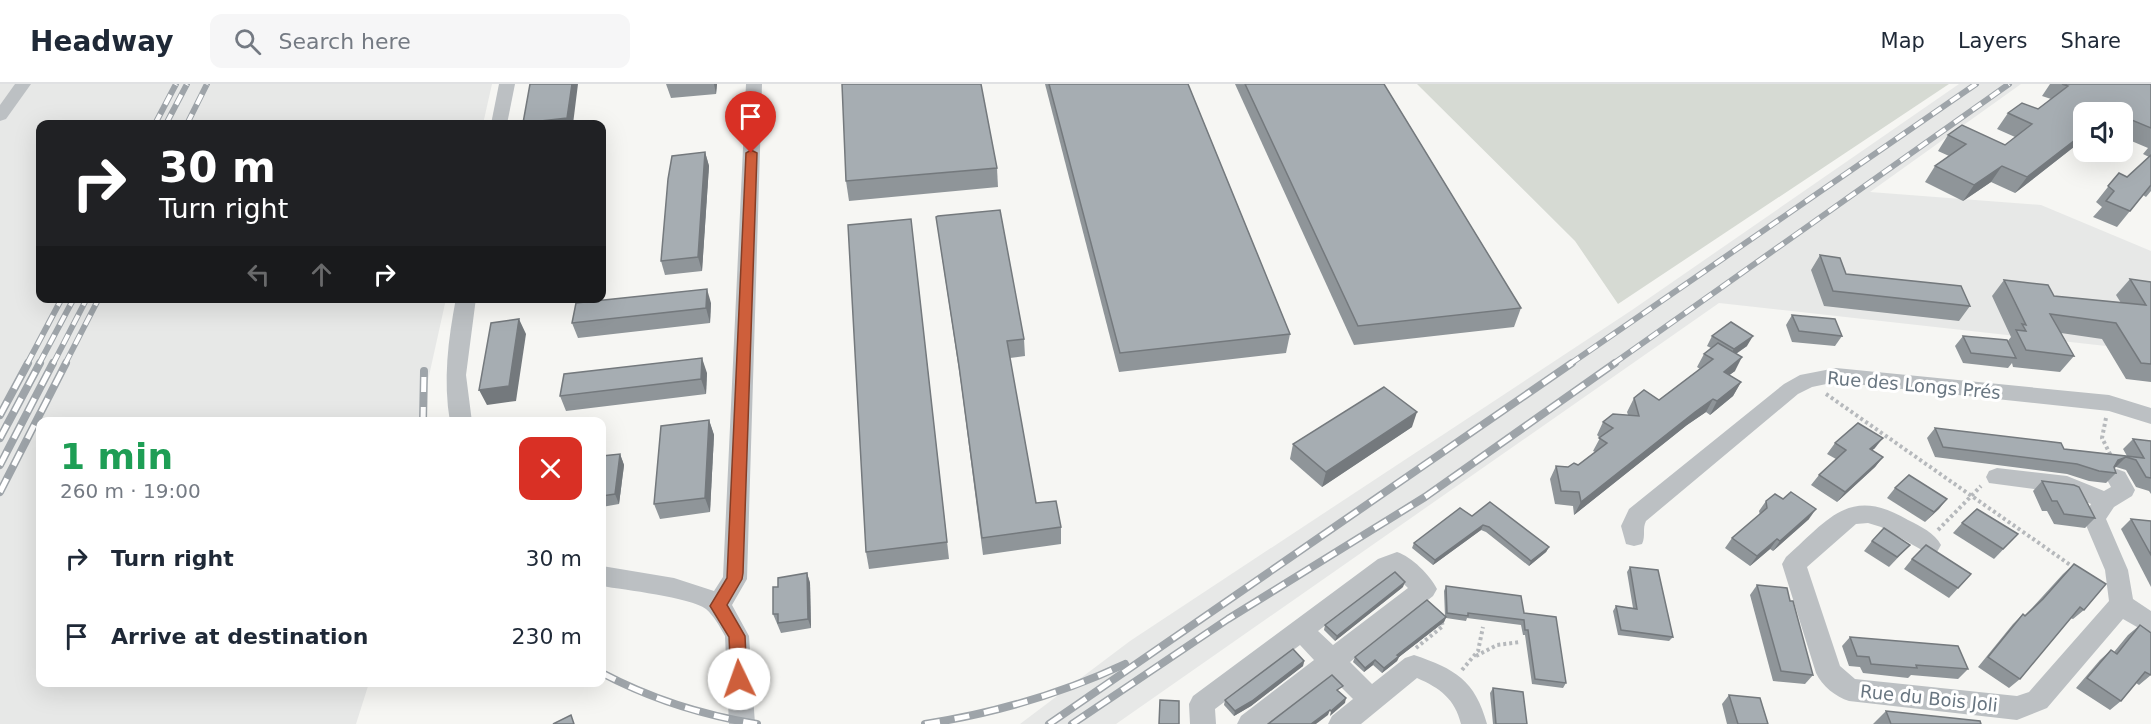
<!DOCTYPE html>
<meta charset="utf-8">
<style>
:root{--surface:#fff;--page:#f6f6f7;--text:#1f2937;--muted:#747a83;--line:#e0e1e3}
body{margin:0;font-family:"DejaVu Sans",sans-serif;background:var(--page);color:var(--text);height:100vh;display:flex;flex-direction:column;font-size:22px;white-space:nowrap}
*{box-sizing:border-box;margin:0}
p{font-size:20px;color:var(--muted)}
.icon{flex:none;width:33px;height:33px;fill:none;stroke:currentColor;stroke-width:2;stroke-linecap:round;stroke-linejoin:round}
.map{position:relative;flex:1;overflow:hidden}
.drawer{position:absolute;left:36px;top:333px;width:570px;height:270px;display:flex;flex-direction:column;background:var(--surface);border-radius:12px;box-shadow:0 6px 24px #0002}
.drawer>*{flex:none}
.top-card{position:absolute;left:36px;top:36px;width:570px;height:183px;border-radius:12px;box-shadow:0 6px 24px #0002;background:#202124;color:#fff;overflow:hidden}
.tools{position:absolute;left:2073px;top:18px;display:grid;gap:12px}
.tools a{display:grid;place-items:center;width:60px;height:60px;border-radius:12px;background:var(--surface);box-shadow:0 6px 24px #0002;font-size:30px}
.pin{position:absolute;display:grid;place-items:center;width:51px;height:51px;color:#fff;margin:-62px -26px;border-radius:50% 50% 50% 0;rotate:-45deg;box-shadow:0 0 6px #0007}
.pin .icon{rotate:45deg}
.me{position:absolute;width:66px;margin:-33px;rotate:357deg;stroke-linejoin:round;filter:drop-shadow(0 0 4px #0008)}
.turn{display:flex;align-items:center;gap:21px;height:126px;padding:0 24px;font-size:27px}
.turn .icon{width:78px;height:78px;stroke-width:2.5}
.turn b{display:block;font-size:42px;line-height:51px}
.lanes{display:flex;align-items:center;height:57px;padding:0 24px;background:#0003;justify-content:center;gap:30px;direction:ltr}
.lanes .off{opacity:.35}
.round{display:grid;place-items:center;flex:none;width:63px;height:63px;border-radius:12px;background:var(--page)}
.head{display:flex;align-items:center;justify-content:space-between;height:102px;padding:0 24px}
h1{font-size:36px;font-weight:600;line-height:45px;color:#1e9e55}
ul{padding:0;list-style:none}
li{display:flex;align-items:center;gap:18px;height:78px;padding:0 24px}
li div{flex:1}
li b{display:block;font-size:22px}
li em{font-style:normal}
header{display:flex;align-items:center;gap:36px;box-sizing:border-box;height:84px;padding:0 30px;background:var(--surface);border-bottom:2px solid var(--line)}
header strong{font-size:28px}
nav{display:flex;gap:33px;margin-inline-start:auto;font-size:21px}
.search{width:420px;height:54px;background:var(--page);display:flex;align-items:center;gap:15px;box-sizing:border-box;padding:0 21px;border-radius:12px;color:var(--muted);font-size:22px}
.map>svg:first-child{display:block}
.built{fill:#e7e8e7}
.green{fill:#d6dad3}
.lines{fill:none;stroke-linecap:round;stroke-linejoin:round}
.path{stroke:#b6b9bc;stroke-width:4;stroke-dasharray:3 3;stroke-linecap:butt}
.minor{fill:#bcc0c3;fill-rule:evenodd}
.rail-far1-casing{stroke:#9ea4a9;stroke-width:6}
.rail-casing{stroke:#9ea4a9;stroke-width:8}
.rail-far1{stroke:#fff;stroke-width:4;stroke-dasharray:11;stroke-linecap:butt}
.rail{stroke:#fff;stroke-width:5;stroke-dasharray:15;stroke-linecap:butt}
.wall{fill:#8f9599}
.shaded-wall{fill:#74797d}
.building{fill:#a6adb2;stroke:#74797d;stroke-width:1.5}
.route{fill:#ce5f3b;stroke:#863e26;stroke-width:1.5}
.labels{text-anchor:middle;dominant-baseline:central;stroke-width:6;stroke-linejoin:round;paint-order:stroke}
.street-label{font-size:18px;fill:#697681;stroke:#fff}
</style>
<header>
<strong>Headway</strong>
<div class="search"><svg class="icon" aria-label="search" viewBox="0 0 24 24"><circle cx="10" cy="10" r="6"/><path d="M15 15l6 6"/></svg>Search here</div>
<nav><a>Map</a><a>Layers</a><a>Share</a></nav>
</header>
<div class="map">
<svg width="2151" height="640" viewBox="0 0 2151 640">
<rect width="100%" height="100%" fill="#f6f6f3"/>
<g class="built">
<polygon points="0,0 492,0 483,40 40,40 40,214 446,215 419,337 40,338 40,598 369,599 356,640 0,640"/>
<polygon points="1959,0 2021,0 1870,108 2041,121 2151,167 2151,267 1719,219 1116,640 1020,640 1130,557 1632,226"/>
</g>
<polygon class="green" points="1417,0 1949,0 1618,220 1575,157"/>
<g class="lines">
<g class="path">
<polyline points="1826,310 2076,485"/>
<polyline points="2106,334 2102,354 2112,374"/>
<polyline points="1938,446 1981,402"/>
<polyline points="1416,564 1443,542 1441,536"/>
<polyline points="1476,572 1497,561 1520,558"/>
<polyline points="1462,586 1478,567 1483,543"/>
</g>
<g class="minor">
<polygon points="15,0 31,0 6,35 0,37 0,21"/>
<polygon points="499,0 515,0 507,40 491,40"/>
<path d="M746,0H762L747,495L732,521L749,552L755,640H729L725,552C720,543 714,532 706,525C690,513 624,506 602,502V482L674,494L714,507L723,493Z"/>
<path d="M456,214H476L466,291L472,338H450C443,296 448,256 456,214Z"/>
<path d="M1836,284L2109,311L2151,324V340L2109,327L1836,298L1812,303L1798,310L1646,437C1642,445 1646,451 1642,460L1634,462L1626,460L1621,442L1629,425L1784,300L1800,291Z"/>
<path d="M1997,384L2067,392L2104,407L2111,403L2106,394L2109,388L2117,385L2125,388L2135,406L2132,412L2114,423L2106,435L2128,486L2133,515L2151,527V551L2123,535L2047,624L2017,636L1849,617C1836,613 1822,602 1816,589L1782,480L1786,473C1828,436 1849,401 1908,436C1920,442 1935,449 1941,461L1937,468L1929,470L1881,443L1868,439L1856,440L1807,483L1840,582L1855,595L2017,612L2029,608L2109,517L2105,486L2083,434L2091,420L2065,409L1989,399L1986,393L1989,387Z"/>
<path d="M1397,468C1412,473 1430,491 1437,505L1433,512L1350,578L1372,600L1405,574L1414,571C1455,585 1475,596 1487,640H1461C1455,615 1440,604 1417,594L1361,640H1328L1332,632L1353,615L1331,593L1270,640H1237L1241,632L1314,576L1300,561L1215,625L1216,640H1190L1189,620L1193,612L1378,475ZM1393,490L1408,504L1333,561L1318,547Z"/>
</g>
<g class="rail-far1-casing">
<g id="rail-far1">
<polyline points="155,40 176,0"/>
<polyline points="166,40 187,0"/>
<polyline points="187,40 207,0"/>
<polyline points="27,280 62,214"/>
<polyline points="39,280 74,214"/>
<polyline points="53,280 87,214"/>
<polyline points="65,280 99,214"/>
<polyline points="1570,280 1976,0"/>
<polyline points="1613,280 2009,0"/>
</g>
</g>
<g class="rail-casing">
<g id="rail">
<polyline points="0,331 28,279"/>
<polyline points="423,338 424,287"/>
<polyline points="0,354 40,279"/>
<polyline points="0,381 53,279"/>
<polyline points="0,408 66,279"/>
<path d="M602,589C651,615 702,631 757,640"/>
<path d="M925,640C995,629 1061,610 1125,580"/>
<polyline points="1049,640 1572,279"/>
<polyline points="1072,640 1228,535 1425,413 1615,279"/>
</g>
</g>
<use href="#rail-far1" class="rail-far1"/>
<use href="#rail" class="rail"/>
</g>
<g class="wall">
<polygon points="666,0 717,0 716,10 671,14"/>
<polygon points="1045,0 1188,0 1290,250 1286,269 1119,288"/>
<polygon points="1235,0 1384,0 1521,224 1514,243 1354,261"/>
<polygon points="2050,0 2151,0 2151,107 2146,113 2143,111 2117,143 2093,133 2102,123 2096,118 2119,89 2127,93 2149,73 2143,70 2148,64 2122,53 2122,28 2084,28 2084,55 2015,109 1991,98 1963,117 1925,98 1935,82 1949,72 1938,67 1948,51 2005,61 2015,53 1997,45 2008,29 2038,25 2051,15 2042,12"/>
<polygon points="705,68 709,82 702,187 665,191 661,177"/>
<polygon points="997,84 998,103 849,117 846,97"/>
<polygon points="936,133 1024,255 1025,272 1010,274 1036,419 1061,443 1061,460 983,471 961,300"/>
<polygon points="911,135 949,475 869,485 866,468"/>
<polygon points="1820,171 1846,190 1970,222 1959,237 1824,222 1811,186"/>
<polygon points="2130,195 2151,198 2151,298 2126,295 2102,255 2061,249 2074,272 2060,288 2013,283 2012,279 2008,284 1963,279 1955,262 1963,252 2007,258 2011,253 1992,212 2004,196 2054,212 2121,219 2116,211"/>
<polygon points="711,219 710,239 578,254 572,239"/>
<polygon points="1792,231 1842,252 1835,262 1792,258 1786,241"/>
<polygon points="1712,252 1747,262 1736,270 1735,287 1729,291 1741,298 1733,312 1710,331 1706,328 1687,341 1574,431 1573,422 1555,420 1550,395 1556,382 1568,383 1578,381 1595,368 1593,367 1600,354 1597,351 1603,338 1628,331 1627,328 1634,314 1659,316 1700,285 1697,283 1704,270 1711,264 1707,262"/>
<polygon points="707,289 706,310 566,327 560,312"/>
<polygon points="709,336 714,351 710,428 660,435 654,420"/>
<polygon points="1412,343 1322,403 1290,375 1293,360"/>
<polygon points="1935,344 2064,365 2127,372 2123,365 2133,355 2151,357 2151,410 2149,407 2136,403 2126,386 2116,383 2114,384 2116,389 2106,399 2089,397 2067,390 1935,373 1927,354"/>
<polygon points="1835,359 1875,364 1872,366 1883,373 1875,383 1837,418 1811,401 1819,391 1836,375 1827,370"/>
<polygon points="620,370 624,381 619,420 602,423 602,372"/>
<polygon points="2042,397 2095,434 2085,444 2054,440 2047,427 2042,427 2033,407"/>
<polygon points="1895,404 1947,415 1925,438 1887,414"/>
<polygon points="1766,417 1809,435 1773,467 1770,465 1750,482 1725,464 1732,454 1760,431 1759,427"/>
<polygon points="1472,432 1549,463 1546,468 1529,482 1486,448 1481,446 1433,481 1412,464 1414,459"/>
<polygon points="2131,435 2151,437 2151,503 2121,445"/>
<polygon points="1962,439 2018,450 1994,475 1953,449"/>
<polygon points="1872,457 1910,461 1889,483 1864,467"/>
<polygon points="1912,475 1971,490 1949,514 1904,485"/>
<polygon points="2074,480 2084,526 2073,535 2070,534 2020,595 2009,604 1978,583 2013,540 2023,530 2025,531 2032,524 2063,490"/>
<polygon points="1630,483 1673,553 1669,557 1618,551 1613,527 1616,522 1633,524 1627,488"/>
<polygon points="807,489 810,499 811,544 781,549 773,530 778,503"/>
<polygon points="1757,501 1813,591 1805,600 1773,597 1750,511"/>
<polygon points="1446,502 1524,529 1566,599 1563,604 1532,600 1525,551 1523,551 1521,541 1467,534 1466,537 1446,534 1444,538 1399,573 1397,577 1382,589 1373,581 1364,588 1353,578 1355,573 1445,532 1444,507"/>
<polygon points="1403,503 1335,557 1324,546 1325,541"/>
<polygon points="2140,541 2151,591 2139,601 2136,599 2121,617 2110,626 2076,604 2100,576 2111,566 2114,568 2128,551"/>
<polygon points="1850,553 1968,585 1958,595 1911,591 1908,594 1863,589 1860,583 1849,582 1842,562"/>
<polygon points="1304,577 1303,582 1251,622 1234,632 1224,621 1225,616"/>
<polygon points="1493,604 1527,640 1493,640 1490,609"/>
<polygon points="1729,611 1768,640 1727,640 1722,620"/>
<polygon points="1886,627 1981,640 1873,640"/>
</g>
<g class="shaded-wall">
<polygon points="572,0 578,0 573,40 524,40 523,39"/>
<polygon points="714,0 717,0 716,10"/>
<polygon points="2084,49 2084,55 2015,109 2027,93"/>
<polygon points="705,68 709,82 702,187 698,173"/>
<polygon points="2002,82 1991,98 1963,117 1974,101"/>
<polygon points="707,205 711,219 710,239 706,224"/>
<polygon points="519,235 526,250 516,317 487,321 479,306"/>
<polygon points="1753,252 1747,262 1728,275 1734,265"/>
<polygon points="1742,273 1735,287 1716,301 1724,288"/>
<polygon points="702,274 707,289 706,310 701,295"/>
<polygon points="1741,298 1733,312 1710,331 1717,317"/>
<polygon points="1713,315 1706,328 1687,341 1574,431 1581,418 1695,328"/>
<polygon points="1417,328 1412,343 1322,403 1326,388"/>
<polygon points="709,336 714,351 710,428 705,414"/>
<polygon points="1883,354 1875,364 1862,375 1870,365"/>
<polygon points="620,370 624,381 619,420 615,410"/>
<polygon points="1883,373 1875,383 1837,418 1845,408"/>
<polygon points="2126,373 2116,383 2108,386 2118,376"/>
<polygon points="1947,415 1939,425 1925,438 1934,428"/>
<polygon points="1816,425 1809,435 1773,467 1780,457"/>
<polygon points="1483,441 1481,446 1433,481 1435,476"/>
<polygon points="1777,455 1770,465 1750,482 1757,472"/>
<polygon points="1549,463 1546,468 1529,482 1531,477"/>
<polygon points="807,489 810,499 811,544 808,535"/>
<polygon points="1405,498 1403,503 1335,557 1337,552"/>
<polygon points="1446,533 1444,538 1399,573 1397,577 1382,589 1384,584 1397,571"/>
<polygon points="1375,576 1373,581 1364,588 1365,584"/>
<polygon points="1304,577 1303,582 1251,622 1234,632 1235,627"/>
<polygon points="1346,614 1345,619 1330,632 1331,627"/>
<polygon points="1330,626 1328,631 1316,640 1311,640"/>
</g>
<g class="building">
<polygon points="530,0 572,0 567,34 523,39"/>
<polygon points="842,0 981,0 997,84 846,97"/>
<polygon points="1049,0 1188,0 1290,250 1120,269"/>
<polygon points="1245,0 1384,0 1521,224 1358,242"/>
<polygon points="2062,0 2151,0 2151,44 2122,32 2122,28 2113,28 2111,27 2109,28 2084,28 2084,49 2027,93 2002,82 1974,101 1935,82 1966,60 1948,51 1962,41 2005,61 2032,40 2008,29 2022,19 2038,25 2068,2"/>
<polygon points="705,68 698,173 661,177 668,95 672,72"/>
<polygon points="2151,71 2151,101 2130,127 2106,117 2114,107 2108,102 2119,89 2127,93"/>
<polygon points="1000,126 1024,255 1007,257 1036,419 1056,417 1061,443 982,454 959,282 936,133 938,132"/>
<polygon points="911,135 947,458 866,468 848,141"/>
<polygon points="1820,171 1840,174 1846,190 1961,202 1970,222 1833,207"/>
<polygon points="2130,195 2151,198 2151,280 2141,279 2116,239 2050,230 2074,272 2026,266 2016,246 2026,247 2022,240 2026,241 2004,196 2048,201 2054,212 2146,221"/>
<polygon points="707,205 706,224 572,239 576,219"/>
<polygon points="1792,231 1835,235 1842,252 1799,247"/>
<polygon points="519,235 509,302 479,306 491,239"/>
<polygon points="1731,238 1753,252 1734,265 1712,252"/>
<polygon points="1963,252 2007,256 2016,274 1971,269"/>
<polygon points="1718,259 1742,273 1724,288 1741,298 1717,317 1713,315 1695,328 1581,418 1579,408 1561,407 1556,382 1568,383 1574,379 1578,381 1607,359 1599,354 1613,344 1603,338 1613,330 1639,332 1634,314 1644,306 1659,316 1713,275 1704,270"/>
<polygon points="702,274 701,295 560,312 564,290"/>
<polygon points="1384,303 1417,328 1326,388 1293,360"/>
<polygon points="709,336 705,414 654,420 661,342"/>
<polygon points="1858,339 1883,354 1870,365 1883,373 1845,408 1819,391 1846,366 1835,359"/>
<polygon points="1935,344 2061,359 2064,365 2144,374 2133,355 2151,357 2151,394 2146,393 2136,376 2126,373 2118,376 2114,383 2116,389 2099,387 2077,380 1943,363"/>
<polygon points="620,370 615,410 602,412 602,372"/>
<polygon points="1909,391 1947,415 1934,428 1895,404"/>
<polygon points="2042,397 2074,401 2079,403 2095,434 2064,430 2057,417 2052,417"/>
<polygon points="1791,408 1816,425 1780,457 1777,455 1757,472 1732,454 1767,424 1766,417 1775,410 1783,415"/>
<polygon points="1490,418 1549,463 1531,477 1489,443 1483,441 1435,476 1414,459 1460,424 1472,432"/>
<polygon points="1977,425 2018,450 2003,465 1962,439"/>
<polygon points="2131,435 2151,437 2151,471"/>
<polygon points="1884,444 1910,461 1897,473 1872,457"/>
<polygon points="1926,461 1971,490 1958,504 1912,475"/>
<polygon points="2074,480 2106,500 2084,526 2080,523 2020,595 1988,573 2023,530 2025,532 2043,515"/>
<polygon points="1630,483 1658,486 1673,553 1621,546 1616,522 1637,525"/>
<polygon points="1395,488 1405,498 1337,552 1325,541"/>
<polygon points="807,489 808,535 778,539 778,530 773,530 773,503 778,503 778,494"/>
<polygon points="1757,501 1787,504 1790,517 1793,517 1813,591 1781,587"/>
<polygon points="1446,502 1521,512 1524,529 1556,533 1566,599 1535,595 1528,546 1525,546 1524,536 1468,529 1468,532 1447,529"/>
<polygon points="1427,516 1446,533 1397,571 1399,572 1384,584 1375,576 1365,584 1355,573"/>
<polygon points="2140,541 2151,549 2151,591 2145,588 2121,617 2087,594 2111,566 2117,570"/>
<polygon points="1850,553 1958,562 1968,585 1916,581 1917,584 1871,580 1869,573 1857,572"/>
<polygon points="1293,565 1304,577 1252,617 1235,627 1225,616"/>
<polygon points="1332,591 1343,602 1337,606 1346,614 1331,627 1330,626 1311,640 1268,640"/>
<polygon points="1493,604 1523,608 1527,640 1496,640"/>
<polygon points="1729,611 1760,614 1768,640 1738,640"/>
<polygon points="1160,616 1179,617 1179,640 1159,640"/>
<polygon points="1886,627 1980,637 1981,640 1891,640"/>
<polygon points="571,631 574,640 553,640"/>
</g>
<polygon class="route" points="751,66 757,69 743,489 742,495 727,521 745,552 747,595 745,600 739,602 733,600 731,595 729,553 710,522 727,494 746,69"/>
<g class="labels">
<g class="street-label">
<text transform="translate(1914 301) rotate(5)">Rue des Longs Prés</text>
<text transform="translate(1929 614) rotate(6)">Rue du Bois Joli</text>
</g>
</g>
</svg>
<div class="tools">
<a><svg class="icon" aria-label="sound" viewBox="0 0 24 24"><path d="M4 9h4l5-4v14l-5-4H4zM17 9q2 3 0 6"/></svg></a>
</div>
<div class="pin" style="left:751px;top:69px;background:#d93025"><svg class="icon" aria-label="arrive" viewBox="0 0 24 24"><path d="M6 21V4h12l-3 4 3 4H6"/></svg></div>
<svg class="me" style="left:739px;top:595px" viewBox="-20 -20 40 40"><circle r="19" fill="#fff"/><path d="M0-13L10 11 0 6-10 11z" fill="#ce5f3b"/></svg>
<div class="top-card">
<div class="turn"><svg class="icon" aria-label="right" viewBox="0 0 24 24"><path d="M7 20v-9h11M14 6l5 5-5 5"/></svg><div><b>30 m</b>Turn right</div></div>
<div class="lanes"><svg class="icon off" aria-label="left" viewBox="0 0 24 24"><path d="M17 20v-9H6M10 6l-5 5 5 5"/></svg><svg class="icon off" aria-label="ahead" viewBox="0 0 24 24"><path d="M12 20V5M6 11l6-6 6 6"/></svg><svg class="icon" aria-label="right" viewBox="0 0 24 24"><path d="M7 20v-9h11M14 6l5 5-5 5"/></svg></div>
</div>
<section class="drawer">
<div class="head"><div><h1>1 min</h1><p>260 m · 19:00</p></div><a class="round" style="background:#d93025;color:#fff"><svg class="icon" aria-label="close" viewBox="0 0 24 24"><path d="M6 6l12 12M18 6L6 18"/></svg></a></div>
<ul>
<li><svg class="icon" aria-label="right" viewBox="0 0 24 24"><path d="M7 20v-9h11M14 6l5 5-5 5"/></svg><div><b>Turn right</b></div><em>30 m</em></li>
<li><svg class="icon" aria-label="arrive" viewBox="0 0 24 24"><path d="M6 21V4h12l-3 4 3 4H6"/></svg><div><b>Arrive at destination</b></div><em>230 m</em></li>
</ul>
</section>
</div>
